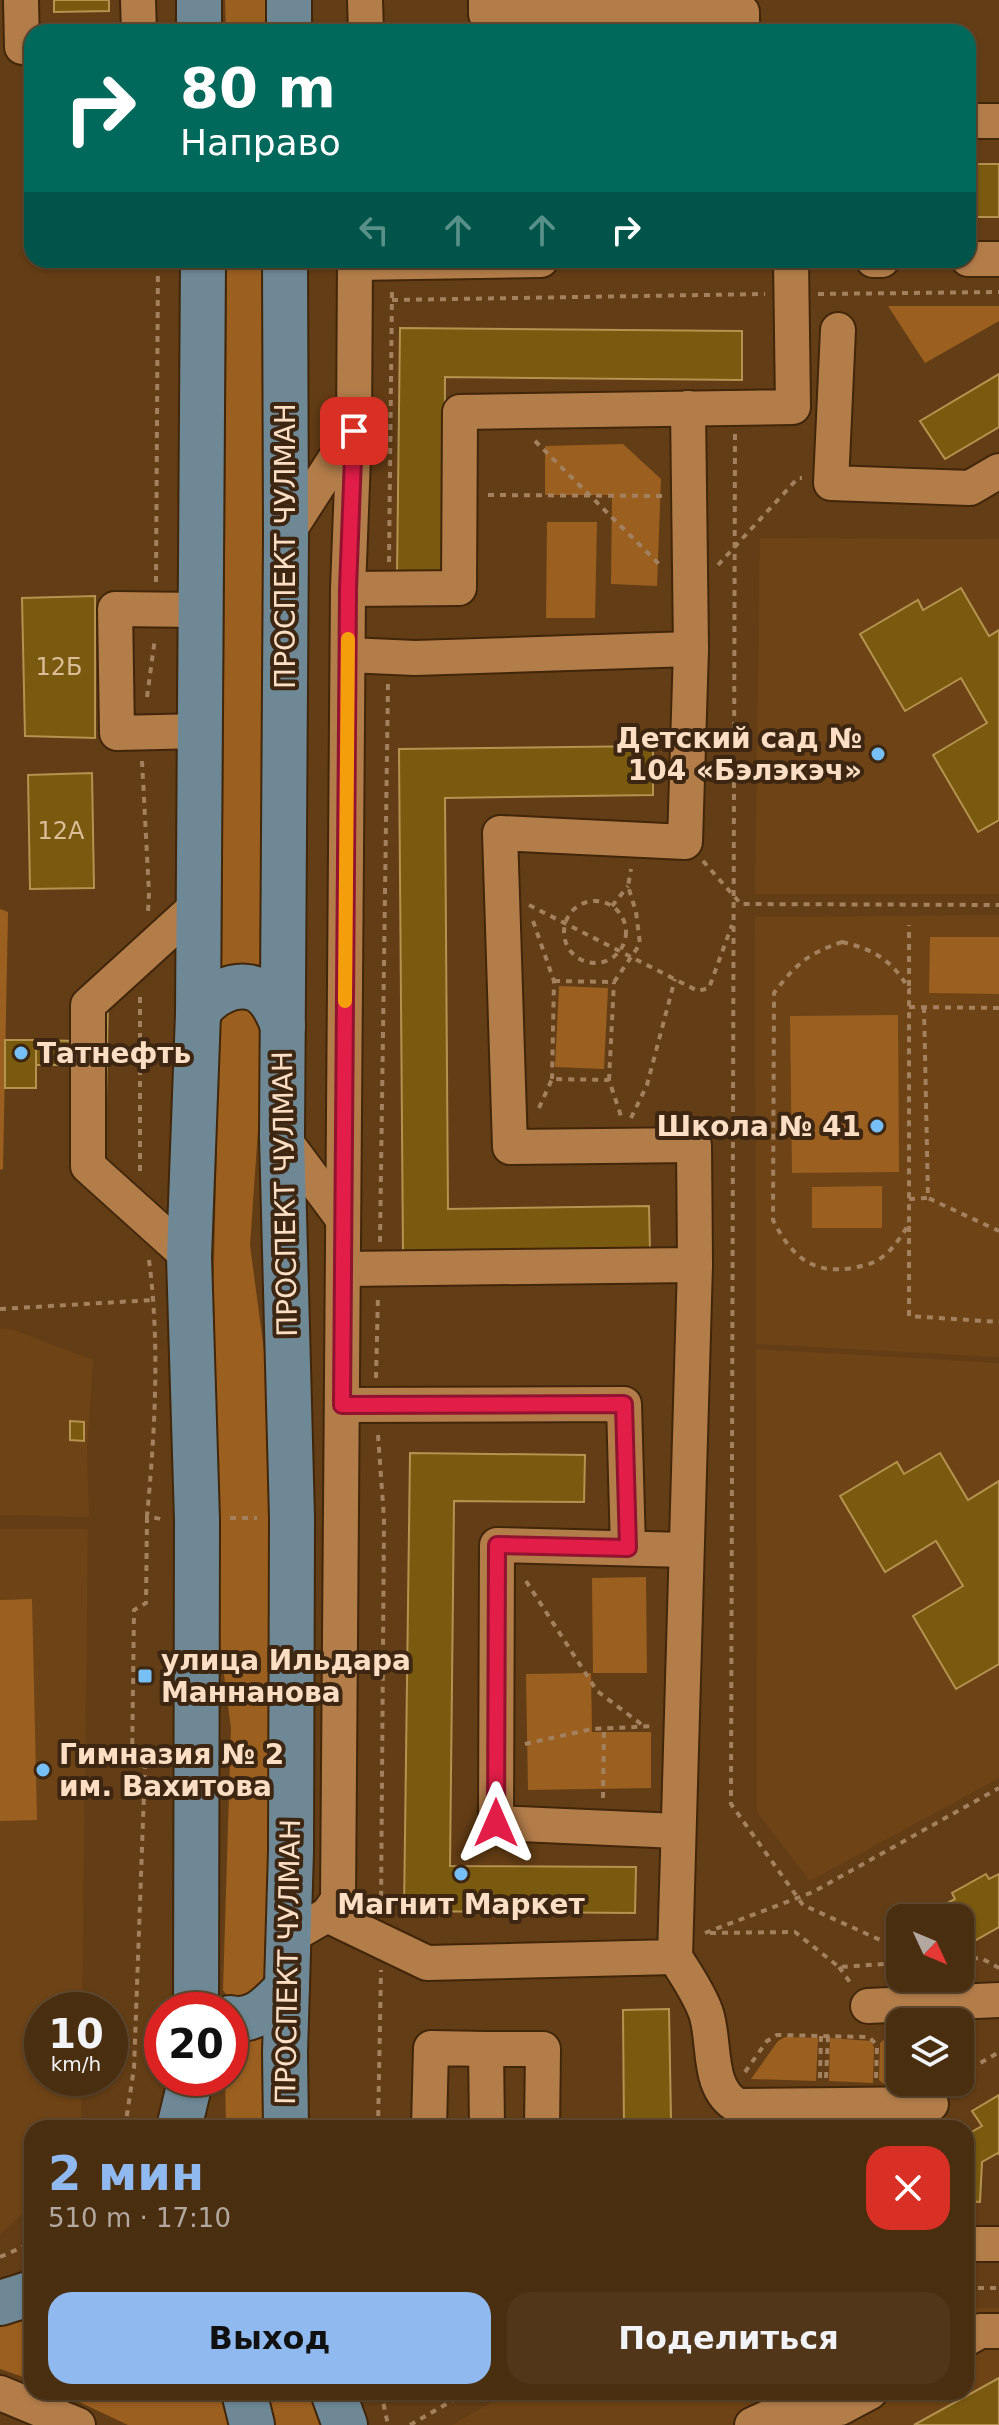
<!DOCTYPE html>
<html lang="ru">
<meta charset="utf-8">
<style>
:root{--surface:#4a2e10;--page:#513619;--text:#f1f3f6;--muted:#b2a89f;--line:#614a30;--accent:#90b9f0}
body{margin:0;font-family:"DejaVu Sans",sans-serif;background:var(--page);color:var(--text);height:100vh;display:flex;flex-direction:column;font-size:30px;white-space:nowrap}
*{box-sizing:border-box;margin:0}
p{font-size:26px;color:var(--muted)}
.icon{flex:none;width:44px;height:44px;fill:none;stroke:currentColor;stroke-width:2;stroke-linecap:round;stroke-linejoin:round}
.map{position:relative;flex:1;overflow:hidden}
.sheet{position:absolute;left:24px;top:2120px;width:950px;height:280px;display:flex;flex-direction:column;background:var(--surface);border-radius:24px;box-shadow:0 2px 6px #0004,0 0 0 2px var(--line)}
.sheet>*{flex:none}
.guide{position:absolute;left:24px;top:24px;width:952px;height:244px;border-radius:24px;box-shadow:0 2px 6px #0004,0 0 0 2px var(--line);background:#00695c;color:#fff;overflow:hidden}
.needle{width:52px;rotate:134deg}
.controls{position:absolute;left:886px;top:1904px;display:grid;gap:16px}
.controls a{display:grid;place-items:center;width:88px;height:88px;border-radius:16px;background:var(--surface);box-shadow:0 2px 6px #0004,0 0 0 2px var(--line);font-size:40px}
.speed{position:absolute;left:24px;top:1992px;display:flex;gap:16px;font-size:40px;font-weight:700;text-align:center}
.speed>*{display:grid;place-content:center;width:104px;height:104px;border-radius:50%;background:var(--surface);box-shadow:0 2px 6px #0004,0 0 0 2px var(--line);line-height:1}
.speed small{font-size:20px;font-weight:400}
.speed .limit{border:12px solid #d22;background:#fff;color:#111}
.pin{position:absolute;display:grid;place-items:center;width:68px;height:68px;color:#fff;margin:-34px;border-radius:16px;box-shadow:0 4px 12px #0006}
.me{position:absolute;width:88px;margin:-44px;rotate:0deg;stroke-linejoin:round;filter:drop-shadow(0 0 6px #0008)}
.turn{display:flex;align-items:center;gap:28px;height:168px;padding:0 24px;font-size:36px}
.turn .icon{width:104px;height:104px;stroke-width:2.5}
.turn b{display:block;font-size:56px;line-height:68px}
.lanes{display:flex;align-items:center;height:76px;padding:0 24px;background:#0003;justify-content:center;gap:40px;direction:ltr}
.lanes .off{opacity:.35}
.round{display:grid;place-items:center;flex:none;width:84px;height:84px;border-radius:24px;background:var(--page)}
.head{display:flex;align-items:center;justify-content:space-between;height:136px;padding:0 24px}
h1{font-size:48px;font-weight:700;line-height:60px;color:var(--accent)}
.primary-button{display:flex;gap:16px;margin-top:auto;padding:16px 24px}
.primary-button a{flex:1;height:92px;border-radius:24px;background:var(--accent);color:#111;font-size:32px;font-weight:700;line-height:92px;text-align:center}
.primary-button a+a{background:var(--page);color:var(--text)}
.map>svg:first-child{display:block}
.built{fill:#6e4315}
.green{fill:#9b5f20}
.building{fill:#7a5a0f;stroke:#b49350;stroke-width:2}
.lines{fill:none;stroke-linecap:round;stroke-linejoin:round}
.minor-casing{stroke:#41260a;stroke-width:38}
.major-casing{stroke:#41260a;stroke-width:48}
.path{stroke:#a3815f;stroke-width:4;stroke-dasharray:6 6;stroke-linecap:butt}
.minor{stroke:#b37d4a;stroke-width:34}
.major{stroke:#6e8896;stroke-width:44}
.route-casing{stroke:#92132f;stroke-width:20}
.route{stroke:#e11d48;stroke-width:14}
.slow{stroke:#f59e0b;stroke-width:14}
.poi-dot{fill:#77bff7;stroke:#3e2712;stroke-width:3}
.labels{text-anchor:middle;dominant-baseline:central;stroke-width:8;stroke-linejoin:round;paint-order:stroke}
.number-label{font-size:24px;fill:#dbbd97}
.street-label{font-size:28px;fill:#fbdec4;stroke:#3e2712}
.poi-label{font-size:28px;font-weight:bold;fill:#fbdec4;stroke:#3e2712;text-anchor:start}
</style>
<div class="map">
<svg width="999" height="2425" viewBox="0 0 999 2425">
<rect width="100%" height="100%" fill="#633d15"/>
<g class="built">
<polygon points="760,538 999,539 999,894 755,894"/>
<polygon points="999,915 999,1357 756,1344 755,917"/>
<polygon points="0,1328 14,1330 93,1360 87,1450 89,1517 0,1515"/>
<polygon points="756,1349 999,1363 999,1778 810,1881 757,1812"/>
<polygon points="0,1529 88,1529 82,2010 42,2010 42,2078 82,2078 81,2128 32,2128 32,2205 0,2234"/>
<polygon points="966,2308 999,2308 999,2425 452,2425 509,2392 966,2392"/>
</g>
<g class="green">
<polygon points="225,0 274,0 274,32 226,32"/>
<path d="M227,260H273L264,969C249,961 237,965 222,973Z"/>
<polygon points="888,306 999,306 999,321 925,363"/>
<polygon points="623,444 661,479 657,586 611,584 612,495 545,495 545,446"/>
<polygon points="547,522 597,522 595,618 546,618"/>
<polygon points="0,909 8,912 3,1169 0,1170"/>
<polygon points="930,937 999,937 999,994 929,993"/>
<polygon points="559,986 608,988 604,1069 555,1067"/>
<polygon points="230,1004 266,1015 250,1245 265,1358 270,1518 269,1983 259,1995 231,2001 223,1990 231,1728 218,1630 220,1518 213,1301 220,1019"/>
<polygon points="898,1015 899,1172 792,1173 790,1016"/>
<polygon points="882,1186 882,1228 812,1228 812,1187"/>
<polygon points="646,1577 647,1673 593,1673 592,1578"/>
<polygon points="32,1599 37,1820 0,1821 0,1600"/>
<polygon points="591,1673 592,1732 651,1732 651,1788 528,1790 526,1674"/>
<polygon points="230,2033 255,2038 267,2035 272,2128 226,2128 225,2078 230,2078"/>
<path d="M892,2033H900V2082H910C899,2089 890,2090 879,2080L880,2043Z"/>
<polygon points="785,2037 818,2038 816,2081 751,2079 778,2041"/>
<polygon points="830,2038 871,2041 874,2047 873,2083 829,2081"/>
<polygon points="32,2315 32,2380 0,2369 0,2323"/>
<polygon points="58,2392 232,2392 241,2425 128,2425"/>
<polygon points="260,2392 321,2392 332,2425 268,2425"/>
</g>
<g class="building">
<polygon points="54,0 109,0 109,11 54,12"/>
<rect x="968" y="164" width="31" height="53"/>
<polygon points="400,328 742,331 742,380 445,377 444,575 397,575"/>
<polygon points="999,374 999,427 945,459 920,421"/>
<polygon points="961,588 989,636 999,630 999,820 978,832 933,755 987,723 961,678 905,711 860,634 918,600 923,610"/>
<polygon points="95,596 95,738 25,736 22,598"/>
<polygon points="653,746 653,795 445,798 448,1209 649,1206 650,1252 403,1254 399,749"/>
<polygon points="92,773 94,888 30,889 28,775"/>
<polygon points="108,998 105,1150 78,1065 36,1065 36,1040 77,1041"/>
<rect x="5" y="1040" width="31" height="48"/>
<polygon points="70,1421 84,1422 84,1441 70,1440"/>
<polygon points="410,1453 585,1455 584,1502 454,1501 450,1866 636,1867 635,1913 404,1911"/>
<polygon points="940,1453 968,1500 999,1481 999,1664 956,1689 913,1616 963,1586 936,1541 885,1572 840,1496 897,1462 904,1474"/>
<polygon points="986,1874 989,1879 999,1874 999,1927 960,1949 960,1918 939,1918 934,1910 955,1899 952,1893"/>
<polygon points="669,2009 671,2120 785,2118 785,2128 624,2128 623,2010"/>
<polygon points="999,2095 999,2155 998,2153 982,2162 980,2202 966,2201 966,2135 982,2126 972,2111"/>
<polygon points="999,2378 999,2425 914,2425"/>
</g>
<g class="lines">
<g class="minor-casing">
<g id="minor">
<polyline points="21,0 22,47"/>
<polyline points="138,0 139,32"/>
<polyline points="365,0 366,32"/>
<polyline points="486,0 486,14 548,13 548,32"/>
<polyline points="548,13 742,12 742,32"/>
<polyline points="968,121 999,121"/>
<polyline points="968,259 999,259"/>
<polyline points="873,260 882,260"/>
<polyline points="355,263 541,260"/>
<polyline points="838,330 831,483 970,488 999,471"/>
<polyline points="286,535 353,431"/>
<polyline points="348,589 459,588 460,412 793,407 791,260"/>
<polyline points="200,610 115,609 117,733 201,731"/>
<polyline points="348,655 415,658 691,649"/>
<polyline points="282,1137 343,1219"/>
<polyline points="189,1257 88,1166 88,1005 199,904"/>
<polyline points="343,1269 695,1265 694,1145 510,1147 500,833 685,842 691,649 688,408"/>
<polyline points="342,1405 624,1404 628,1548"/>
<polyline points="678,1831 496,1823 497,1545 685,1550"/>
<polyline points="327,1915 427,1963 675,1957 695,1265"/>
<polyline points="289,1937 327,1915 338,1900 348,589 354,431 355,260"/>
<path d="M675,1957C686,1975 699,1993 706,2013C716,2043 706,2089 738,2106L844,2105V2128"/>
<polyline points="868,2006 999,2000"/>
<polyline points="844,2105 931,2104"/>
<polyline points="429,2128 431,2048 486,2049"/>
<polyline points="487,2128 486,2049 543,2049 542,2128"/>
<polyline points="966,2244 999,2244"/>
<polyline points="966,2339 980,2331 999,2331"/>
<polyline points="0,2393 78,2425"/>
<polyline points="752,2425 782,2411 840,2408 870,2392"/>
</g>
</g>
<g class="major-casing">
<g id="major">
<polyline points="199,32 199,0"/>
<polyline points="289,32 289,0"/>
<polyline points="285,260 286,535 282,1137 292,1518 291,1851 285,2052 286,2128"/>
<path d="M198,1014C208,994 236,980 258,990C272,997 278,1013 283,1026"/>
<polyline points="196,2010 197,1520 189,1257 198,1014 203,260"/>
<path d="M230,2018C255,2024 271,2004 287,1988"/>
<polyline points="179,2128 191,2078"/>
<polyline points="0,2303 32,2293"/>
<polyline points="244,2392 252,2425"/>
<polyline points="333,2392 345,2425"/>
</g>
</g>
<g class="path">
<polyline points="818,294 999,292"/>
<polyline points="392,300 765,294"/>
<polyline points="735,434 731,1804 803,1905 900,1949"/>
<polyline points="535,441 662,567"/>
<polyline points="488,495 663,496"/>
<polyline points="389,562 392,291"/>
<polyline points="718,565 798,478 802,478"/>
<polyline points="156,582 158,260"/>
<polyline points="147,697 155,638"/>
<polyline points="142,761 149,893 148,912"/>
<polyline points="703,861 741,904 999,905"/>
<circle cx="595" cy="932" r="31"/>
<polyline points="529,905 698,991 709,988 732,925"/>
<polyline points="612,906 628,886"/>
<polyline points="533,921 554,981 552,1079"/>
<path d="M842,942C873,949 892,960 909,989V1224C901,1236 894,1249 881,1258C873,1264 862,1266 852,1268C811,1275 790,1254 773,1220L774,993C796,964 807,954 842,942Z"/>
<polyline points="554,981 614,982 640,944 636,912 628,886 631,869"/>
<polyline points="909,986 909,925"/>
<polyline points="140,997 140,1176"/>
<polyline points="909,1007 999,1008"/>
<polyline points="924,1007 928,1198 999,1231"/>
<polyline points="609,1080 614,982"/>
<polyline points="539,1108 552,1079 609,1080 621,1116"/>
<polyline points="631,1118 647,1085 675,979"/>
<polyline points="909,1199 928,1198"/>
<polyline points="909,1226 909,1316 999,1322"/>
<polyline points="380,1242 388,683"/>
<path d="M149,1260C160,1344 155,1432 147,1516L165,1520"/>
<polyline points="0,1309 153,1300"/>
<polyline points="376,1378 378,1295"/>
<polyline points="378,1435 384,1518 381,1910"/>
<polyline points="230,1518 257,1518"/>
<polyline points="526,1581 597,1691 645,1727"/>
<polyline points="525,1744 592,1729 655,1726"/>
<polyline points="603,1798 604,1729"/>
<polyline points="705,1933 813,1892 999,1788"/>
<polyline points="710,1933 795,1932 839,1967 900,1963"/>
<polyline points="960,1959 981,1958 999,1968"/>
<polyline points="839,1967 852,1985"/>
<polyline points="745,2072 767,2041 777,2035 869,2037 877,2045 876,2079"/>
<polyline points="960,2075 999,2052"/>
<polyline points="820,2078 821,2036"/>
<polyline points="826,2078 828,2036"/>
<polyline points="125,2128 134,2068 145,1766 132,1764 134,1610 146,1603 147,1517"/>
<polyline points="378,2128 381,1970"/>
<polyline points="0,2257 32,2243"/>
<polyline points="966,2288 999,2288"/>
<polyline points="381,2392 388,2425"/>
<polyline points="410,2425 467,2392"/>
</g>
<use href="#minor" class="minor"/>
<use href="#major" class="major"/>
</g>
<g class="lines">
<g class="route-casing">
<polyline id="route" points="354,431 348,589 342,1405 624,1404 628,1548 497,1545 496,1823"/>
</g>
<use href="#route" class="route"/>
<polyline class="slow" points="345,1001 348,639"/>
</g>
<g class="poi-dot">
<circle cx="878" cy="754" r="8"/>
<circle cx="21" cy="1053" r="8"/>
<circle cx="877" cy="1126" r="8"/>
<rect x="137" y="1668" width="16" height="16" rx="4"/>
<circle cx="43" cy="1770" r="8"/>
<circle cx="461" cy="1874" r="8"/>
</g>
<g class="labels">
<g class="number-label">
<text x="59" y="667">12Б</text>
<text x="61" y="831">12А</text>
</g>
<g class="street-label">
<text transform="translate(285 546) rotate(-90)">ПРОСПЕКТ ЧУЛМАН</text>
<text transform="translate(285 1194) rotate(-91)">ПРОСПЕКТ ЧУЛМАН</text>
<text transform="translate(288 1962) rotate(-89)">ПРОСПЕКТ ЧУЛМАН</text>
</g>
<g class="poi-label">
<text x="862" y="738" text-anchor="end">Детский сад №<tspan x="862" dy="32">104 «Бэлэкэч»</tspan></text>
<text x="37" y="1053">Татнефть</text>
<text x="861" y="1126" text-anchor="end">Школа № 41</text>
<text x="161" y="1660">улица Ильдара<tspan x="161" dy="32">Маннанова</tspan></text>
<text x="59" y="1754">Гимназия № 2<tspan x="59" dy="32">им. Вахитова</tspan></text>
<text x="461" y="1904" text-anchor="middle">Магнит Маркет</text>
</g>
</g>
</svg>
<div class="controls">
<a><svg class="needle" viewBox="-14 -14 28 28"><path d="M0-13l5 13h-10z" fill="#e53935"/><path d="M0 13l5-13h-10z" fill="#b2a89f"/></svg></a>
<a><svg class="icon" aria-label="layers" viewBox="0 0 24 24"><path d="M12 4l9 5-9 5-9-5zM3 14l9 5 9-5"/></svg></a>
</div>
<div class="speed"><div>10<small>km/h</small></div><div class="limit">20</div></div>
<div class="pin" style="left:354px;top:431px;background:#d93025"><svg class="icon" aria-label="arrive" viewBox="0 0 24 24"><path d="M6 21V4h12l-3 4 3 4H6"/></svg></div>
<svg class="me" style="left:496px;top:1823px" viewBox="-20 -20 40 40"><path d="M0-17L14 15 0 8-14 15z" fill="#e11d48" stroke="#fff" stroke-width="4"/></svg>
<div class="guide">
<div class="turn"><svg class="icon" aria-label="right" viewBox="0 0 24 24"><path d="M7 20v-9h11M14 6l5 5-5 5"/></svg><div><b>80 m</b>Направо</div></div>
<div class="lanes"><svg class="icon off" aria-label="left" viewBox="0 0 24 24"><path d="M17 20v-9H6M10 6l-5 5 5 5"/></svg><svg class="icon off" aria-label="ahead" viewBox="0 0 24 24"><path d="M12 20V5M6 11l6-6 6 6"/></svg><svg class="icon off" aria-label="ahead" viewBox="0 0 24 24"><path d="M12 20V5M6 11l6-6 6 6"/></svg><svg class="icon" aria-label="right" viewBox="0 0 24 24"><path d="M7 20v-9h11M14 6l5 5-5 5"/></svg></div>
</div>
<section class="sheet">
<div class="head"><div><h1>2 мин</h1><p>510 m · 17:10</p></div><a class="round" style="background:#d93025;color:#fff"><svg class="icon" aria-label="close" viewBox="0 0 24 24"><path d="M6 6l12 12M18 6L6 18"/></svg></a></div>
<div class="primary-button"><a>Выход</a><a>Поделиться</a></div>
</section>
</div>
